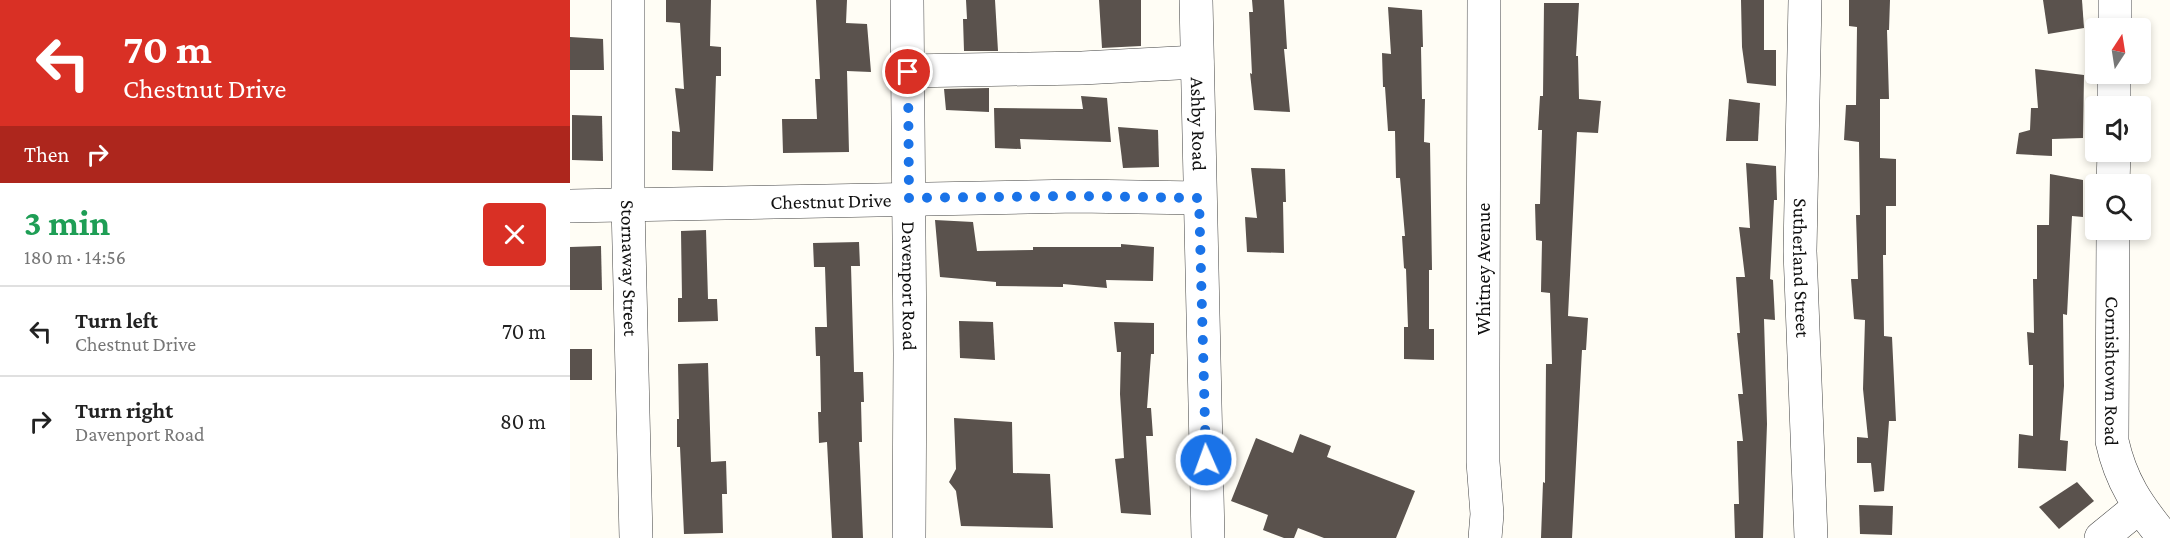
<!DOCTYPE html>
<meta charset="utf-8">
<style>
:root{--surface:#fff;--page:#f6f6f6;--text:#222;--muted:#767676;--line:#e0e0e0}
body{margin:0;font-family:"Crimson Pro",serif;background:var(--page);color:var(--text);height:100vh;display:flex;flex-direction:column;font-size:22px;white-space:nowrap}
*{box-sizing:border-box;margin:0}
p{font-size:20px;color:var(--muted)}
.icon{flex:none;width:33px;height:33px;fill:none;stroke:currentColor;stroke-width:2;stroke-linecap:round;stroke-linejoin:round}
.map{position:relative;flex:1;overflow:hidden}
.drawer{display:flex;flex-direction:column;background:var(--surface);width:570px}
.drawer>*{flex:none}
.guide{background:#d93025;color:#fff;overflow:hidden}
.needle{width:39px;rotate:12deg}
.tools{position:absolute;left:1515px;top:18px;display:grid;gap:12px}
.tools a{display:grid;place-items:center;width:66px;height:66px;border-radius:6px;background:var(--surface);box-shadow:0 3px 9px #0003;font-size:30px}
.pin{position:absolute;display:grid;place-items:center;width:51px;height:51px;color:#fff;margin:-26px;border:3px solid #fff;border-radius:50%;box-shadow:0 2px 6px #0007}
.me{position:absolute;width:66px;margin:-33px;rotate:358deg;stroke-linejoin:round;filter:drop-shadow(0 0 4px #0008)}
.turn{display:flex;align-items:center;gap:21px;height:126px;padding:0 24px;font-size:27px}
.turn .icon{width:78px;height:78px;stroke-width:2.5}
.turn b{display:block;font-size:42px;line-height:51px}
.then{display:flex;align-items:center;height:57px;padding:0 24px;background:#0003;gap:12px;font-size:22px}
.round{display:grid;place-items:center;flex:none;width:63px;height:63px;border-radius:6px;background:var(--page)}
.overview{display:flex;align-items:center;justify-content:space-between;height:102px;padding:0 24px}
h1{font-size:36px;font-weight:700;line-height:45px;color:#1e9e55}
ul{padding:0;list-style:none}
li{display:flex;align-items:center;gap:18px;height:90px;padding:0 24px;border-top:2px solid var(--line)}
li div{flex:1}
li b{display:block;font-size:22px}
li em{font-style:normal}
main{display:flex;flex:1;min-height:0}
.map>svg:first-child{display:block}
.building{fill:#5a524d}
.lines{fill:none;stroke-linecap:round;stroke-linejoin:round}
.minor-casing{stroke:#444;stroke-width:34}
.minor{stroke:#fff;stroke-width:33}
.route{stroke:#1a73e8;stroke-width:10;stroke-dasharray:0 18}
.labels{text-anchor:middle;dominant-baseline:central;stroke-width:6;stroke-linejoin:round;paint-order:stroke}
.street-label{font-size:20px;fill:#111;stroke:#fff}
</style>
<main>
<section class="drawer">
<div class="guide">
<div class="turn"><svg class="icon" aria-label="left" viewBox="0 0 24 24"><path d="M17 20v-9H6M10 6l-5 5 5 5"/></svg><div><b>70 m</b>Chestnut Drive</div></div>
<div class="then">Then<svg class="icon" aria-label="right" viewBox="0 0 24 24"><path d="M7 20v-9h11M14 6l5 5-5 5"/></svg></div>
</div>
<div class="overview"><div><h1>3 min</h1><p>180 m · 14:56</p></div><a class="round" style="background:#d93025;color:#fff"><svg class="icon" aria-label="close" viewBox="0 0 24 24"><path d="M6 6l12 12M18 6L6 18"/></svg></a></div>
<ul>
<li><svg class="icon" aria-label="left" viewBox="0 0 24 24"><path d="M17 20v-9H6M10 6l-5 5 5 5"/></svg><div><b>Turn left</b><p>Chestnut Drive</p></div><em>70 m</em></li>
<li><svg class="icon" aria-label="right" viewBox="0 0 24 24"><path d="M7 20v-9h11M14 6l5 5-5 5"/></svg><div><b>Turn right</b><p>Davenport Road</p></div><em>80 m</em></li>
</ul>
</section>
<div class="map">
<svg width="1600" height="538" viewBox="0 0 1600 538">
<rect width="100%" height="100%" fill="#fffdf5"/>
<g class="building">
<polygon points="96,0 141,0 140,46 151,47 151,76 146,76 143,171 102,170 102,131 110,132 105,88 114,89 110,23 96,22"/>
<polygon points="246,0 277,0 276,23 297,24 301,72 277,71 279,152 213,153 212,119 247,119 245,79 250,79"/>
<polygon points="396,0 425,0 428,51 394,51 393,19 397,19"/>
<polygon points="529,0 571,0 571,46 532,48"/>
<polygon points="682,0 714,0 717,49 714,49 720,112 684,110 680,73 682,74 679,12 683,12"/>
<polygon points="1171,0 1194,0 1194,50 1206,50 1206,86 1177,83 1172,47"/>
<polygon points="1279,0 1320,0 1319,30 1317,30 1319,99 1310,99 1310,158 1326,159 1326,206 1316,206 1316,255 1313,255 1314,336 1322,337 1326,421 1319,421 1314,491 1304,492 1301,463 1287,463 1287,437 1298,438 1293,389 1295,320 1284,319 1281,279 1288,279 1286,215 1290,215 1289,142 1274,140 1276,105 1286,105 1287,27 1279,26"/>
<polygon points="1473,0 1512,0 1514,28 1478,34"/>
<polygon points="974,3 1009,3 1006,56 1008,56 1009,99 1031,101 1028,133 1007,132 998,316 1018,318 1016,350 1012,350 1002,538 971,538 973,482 975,483 976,364 982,364 980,293 971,292 972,241 966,240 965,204 970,204 972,130 968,130 970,96 973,96"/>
<polygon points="818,7 852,10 853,47 851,47 852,99 855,99 854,142 860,143 862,270 859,270 859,329 864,329 864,360 834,359 834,327 838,327 836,269 834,268 832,236 835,236 830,178 826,178 825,131 818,131 815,87 813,87 812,53 821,54"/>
<polygon points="0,37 33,39 34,70 0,70"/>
<polygon points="1465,69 1514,75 1513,138 1482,139 1482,156 1446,154 1449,133 1460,130 1461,108 1468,108"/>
<polygon points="419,88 419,112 376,110 374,89"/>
<polygon points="511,96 537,98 541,142 450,139 451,149 425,148 424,108 513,109"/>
<polygon points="1159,99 1190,103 1188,141 1156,141"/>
<polygon points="2,115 32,116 33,161 2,160"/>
<polygon points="548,127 588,130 589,167 553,168"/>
<polygon points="1176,163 1206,166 1207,200 1204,200 1200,279 1203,280 1205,320 1194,319 1197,424 1193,538 1165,538 1164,504 1169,504 1167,441 1173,441 1168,394 1173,394 1167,333 1170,333 1166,277 1175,277 1169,227 1180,228"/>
<polygon points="681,168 715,169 716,202 713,202 714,253 677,252 675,217 687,218"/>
<polygon points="1480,174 1513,180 1513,217 1502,216 1497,315 1493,314 1494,386 1490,440 1498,441 1496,471 1448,468 1449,434 1463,436 1463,365 1459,365 1457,332 1464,333 1463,279 1467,279 1467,225 1479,225"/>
<polygon points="365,220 403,222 407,251 463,250 463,247 551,247 551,244 584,247 583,281 536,280 537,288 493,284 493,287 426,286 426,282 370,277"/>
<polygon points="136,230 138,299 147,299 148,321 108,322 108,298 112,298 111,231"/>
<polygon points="289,242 290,266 281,266 284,372 293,372 294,402 291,402 292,442 289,442 293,538 262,538 257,442 249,443 248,412 251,412 250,356 246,356 245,327 257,327 255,267 244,267 243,243"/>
<polygon points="31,246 32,290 0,290 0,247"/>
<polygon points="389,321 423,322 425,360 390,358"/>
<polygon points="544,322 584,323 584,354 581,354 577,408 581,408 583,436 576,436 581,515 551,513 545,459 554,458 550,394 551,352 547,352"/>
<rect x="0" y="349" width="22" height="31"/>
<polygon points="138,363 141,462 156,461 157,494 152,494 153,533 114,534 110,447 107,447 107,419 109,419 108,364"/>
<polygon points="384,418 442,422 443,473 480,474 483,528 391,526 386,491 379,482 386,469"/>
<polygon points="730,434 761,446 757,457 845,491 826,538 754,538 728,528 724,538 714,538 693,530 698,515 661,501 686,438 723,453"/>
<polygon points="1507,482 1524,501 1489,529 1469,507"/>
<polygon points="1289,505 1323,506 1322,535 1290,534"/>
</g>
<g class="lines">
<g class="minor-casing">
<g id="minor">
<path id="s1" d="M58,0V204L66,538"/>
<path id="s2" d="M337,0L340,354L339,538"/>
<path id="s3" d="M626,0L638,538"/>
<polyline points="914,0 913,371 913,462 917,514 915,538"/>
<path id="s4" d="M1235,0L1230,251L1241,538"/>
<polyline points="1545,28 1545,0"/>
<polyline points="338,71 512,68 627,62"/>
<polyline points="1544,106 1544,74"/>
<polyline points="1543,184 1544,152"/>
<path id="s5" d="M0,206L507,196L629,198"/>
<path id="s6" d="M1543,230L1542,441C1551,482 1568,506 1594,538"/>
<polyline points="1531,538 1569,507"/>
</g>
</g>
<use href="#minor" class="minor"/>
</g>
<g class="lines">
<polyline class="route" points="338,72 339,198 507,196 629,198 636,460"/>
</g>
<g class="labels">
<g class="street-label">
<text stroke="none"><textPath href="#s3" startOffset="124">Ashby Road</textPath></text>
<text stroke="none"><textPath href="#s5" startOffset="261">Chestnut Drive</textPath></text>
<text stroke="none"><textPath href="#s1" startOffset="268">Stornaway Street</textPath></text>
<text transform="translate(913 269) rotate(-90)">Whitney Avenue</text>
<text stroke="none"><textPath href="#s4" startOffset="268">Sutherland Street</textPath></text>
<text stroke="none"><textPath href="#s2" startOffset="286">Davenport Road</textPath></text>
<text stroke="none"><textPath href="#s6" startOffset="141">Cornishtown Road</textPath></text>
</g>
</g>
</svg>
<div class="tools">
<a><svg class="needle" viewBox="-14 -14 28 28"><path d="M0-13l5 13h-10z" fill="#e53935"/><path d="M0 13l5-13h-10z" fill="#767676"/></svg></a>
<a><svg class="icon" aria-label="sound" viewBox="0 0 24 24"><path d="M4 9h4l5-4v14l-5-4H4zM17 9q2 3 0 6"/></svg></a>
<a><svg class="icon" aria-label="search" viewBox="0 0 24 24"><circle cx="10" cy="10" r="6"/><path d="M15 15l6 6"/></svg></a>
</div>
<div class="pin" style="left:338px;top:72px;background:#d93025"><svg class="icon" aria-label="arrive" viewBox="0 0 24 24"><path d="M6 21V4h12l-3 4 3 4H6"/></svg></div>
<svg class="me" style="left:636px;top:460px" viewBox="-20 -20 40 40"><circle r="17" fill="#1a73e8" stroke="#fff" stroke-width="3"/><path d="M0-11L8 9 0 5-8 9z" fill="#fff"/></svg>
</div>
</main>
